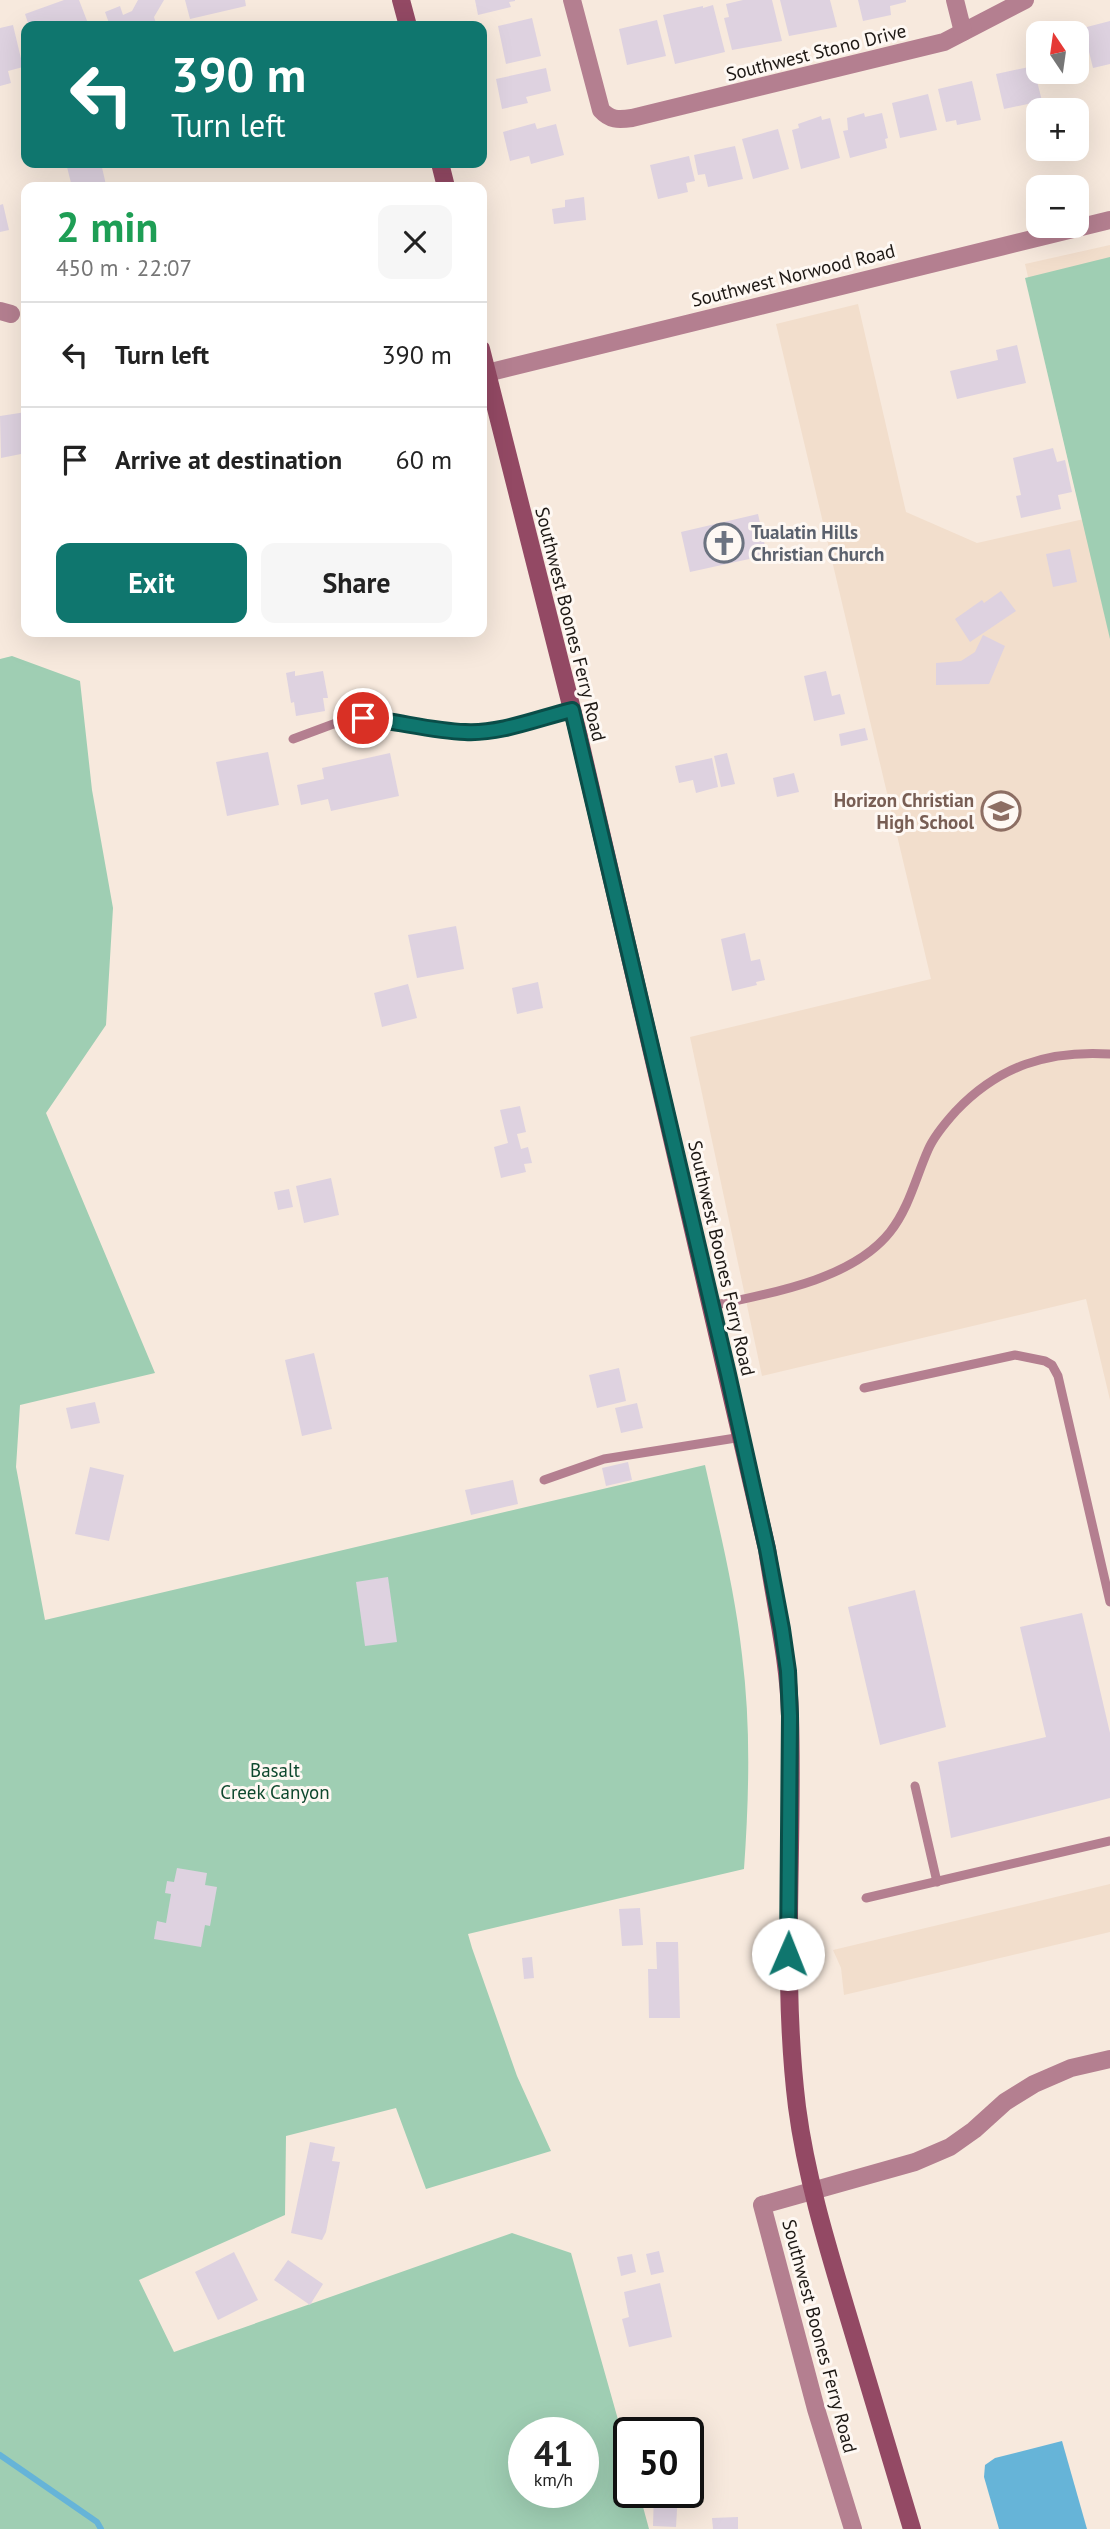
<!DOCTYPE html>
<meta charset="utf-8">
<style>
:root{--surface:#fff;--page:#f6f6f6;--text:#222;--muted:#767676;--line:#e0e0e0;--accent:#0f766e}
body{margin:0;font-family:"PT Sans",sans-serif;background:var(--page);color:var(--text);height:100vh;display:flex;flex-direction:column;font-size:26px;white-space:nowrap}
*{box-sizing:border-box;margin:0}
p{font-size:23px;color:var(--muted)}
.icon{flex:none;width:38px;height:38px;fill:none;stroke:currentColor;stroke-width:2;stroke-linecap:round;stroke-linejoin:round}
.map{position:relative;flex:1;overflow:hidden}
.panel{position:absolute;left:21px;top:182px;width:466px;height:455px;display:flex;flex-direction:column;background:var(--surface);border-radius:14px;box-shadow:0 7px 28px #0002}
.panel>*{flex:none}
.top-card{position:absolute;left:21px;top:21px;width:466px;height:147px;border-radius:14px;box-shadow:0 7px 28px #0002;background:#0f766e;color:#fff;overflow:hidden}
.needle{width:46px;rotate:347deg}
.fabs{position:absolute;left:1026px;top:21px;display:grid;gap:14px}
.fabs a{display:grid;place-items:center;width:63px;height:63px;border-radius:14px;background:var(--surface);box-shadow:0 7px 28px #0002;font-size:35px}
.speed{position:absolute;left:508px;top:2417px;display:flex;gap:14px;font-size:35px;font-weight:700;text-align:center}
.speed>*{display:grid;place-content:center;width:91px;height:91px;border-radius:50%;background:var(--surface);box-shadow:0 7px 28px #0002;line-height:1}
.speed small{font-size:18px;font-weight:400}
.speed .limit{border:4px solid #111;border-radius:10px;background:#fff;color:#111}
.pin{position:absolute;display:grid;place-items:center;width:60px;height:60px;color:#fff;margin:-30px;border:4px solid #fff;border-radius:50%;box-shadow:0 2px 7px #0007}
.me{position:absolute;width:77px;margin:-38px;rotate:1deg;stroke-linejoin:round;filter:drop-shadow(0 0 5px #0008)}
.turn{display:flex;align-items:center;gap:24px;height:147px;padding:0 35px;font-size:32px}
.turn .icon{width:91px;height:91px;stroke-width:2.5}
.turn b{display:block;font-size:49px;line-height:60px}
.round{display:grid;place-items:center;flex:none;width:74px;height:74px;border-radius:14px;background:var(--page)}
.summary{display:flex;align-items:center;justify-content:space-between;height:119px;padding:0 35px}
h1{font-size:42px;font-weight:700;line-height:52px;color:#1e9e55}
.button{display:flex;gap:14px;margin-top:auto;padding:14px 35px}
.button a{flex:1;height:80px;border-radius:14px;background:var(--accent);color:#fff;font-size:28px;font-weight:700;line-height:80px;text-align:center}
.button a+a{background:var(--page);color:var(--text)}
ul{padding:0;list-style:none}
li{display:flex;align-items:center;gap:21px;height:105px;padding:0 35px;border-top:2px solid var(--line)}
li div{flex:1}
li b{display:block;font-size:26px}
li em{font-style:normal}
.map>svg:first-child{display:block}
.built{fill:#f2decc}
.green{fill:#9fceb3;fill-rule:evenodd}
.water{fill:#66b4d8}
.lines{fill:none;stroke-linecap:round;stroke-linejoin:round}
.stream{stroke:#66b4d8;stroke-width:6}
.building{fill:#ded2e0}
.service{stroke:#b47f90;stroke-width:9}
.minor{stroke:#b47f90;stroke-width:18}
.tertiary{stroke:#b47f90;stroke-width:18}
.secondary{stroke:#934964;stroke-width:18}
.route-casing{stroke:#0a4d48;stroke-width:18}
.route{stroke:#0f766e;stroke-width:12}
.labels{text-anchor:middle;dominant-baseline:central;stroke-width:6;stroke-linejoin:round;paint-order:stroke}
.street-label{font-size:19px;fill:#1d1814;stroke:#fef8f3}
.worship-label{font-size:19px;font-weight:bold;fill:#5b616d;stroke:#fef8f3;text-anchor:start}
.education-label{font-size:19px;font-weight:bold;fill:#785e54;stroke:#fef8f3;text-anchor:end}
.park-label{font-size:19px;fill:#0e482e;stroke:#fef8f3}
</style>
<div class="map">
<svg width="1110" height="2529" viewBox="0 0 1110 2529">
<rect width="100%" height="100%" fill="#f7e9dd"/>
<g class="built">
<polygon points="1110,245 1110,1400 1086,1299 762,1376 690,1037 931,979 776,324 858,304 906,512 977,543 1084,519 1025,264"/>
<polygon points="1110,1884 1110,1932 844,1995 841,1968 833,1950"/>
</g>
<g class="green">
<polygon points="1110,257 1110,639 1025,278"/>
<path d="M12,656L80,681L92,790L113,908L106,1025L46,1113L155,1373L20,1405L16,1467L45,1620L705,1465C719,1528 735,1591 742,1655C751,1726 749,1797 744,1869L468,1934L472,1948L517,2076L551,2151L426,2189L396,2108L286,2136L285,2215L139,2280L174,2352L512,2233L571,2253L628,2455V2492H639L649,2529H0V659ZM523,2432H583V2492H523Z"/>
</g>
<polygon class="water" points="1062,2441 1087,2529 999,2529 984,2477 985,2465 995,2458"/>
<g class="lines">
<polyline class="stream" points="0,2455 97,2522 101,2529"/>
</g>
<g class="building">
<polygon points="64,0 79,0 89,26 29,26 25,14"/>
<polygon points="138,0 164,0 154,17 157,26 110,26 105,12 120,6 123,15 132,11"/>
<polygon points="185,0 245,0 246,6 190,19"/>
<polygon points="475,0 515,0 515,1 509,2 511,7 478,15"/>
<polygon points="743,0 772,0 782,41 732,50 724,18 729,17 726,4"/>
<polygon points="780,0 830,0 837,27 789,36"/>
<polygon points="858,0 906,0 906,2 890,6 891,15 863,21"/>
<polygon points="713,5 725,52 675,64 663,15 703,6 703,8"/>
<polygon points="532,18 541,56 506,64 498,26"/>
<polygon points="657,20 666,56 627,65 619,29"/>
<polygon points="1110,21 1110,64 1093,68 1083,28"/>
<polygon points="13,25 23,67 8,71 11,83 0,86 0,28"/>
<polygon points="1076,49 1083,75 1048,83 1046,72 1076,72"/>
<polygon points="1029,67 1033,82 1037,81 1042,101 1004,109 996,74"/>
<polygon points="546,68 551,91 526,97 528,103 502,109 496,79"/>
<polygon points="972,81 981,120 957,125 956,120 946,122 938,89"/>
<polygon points="928,94 937,130 900,138 892,103"/>
<polygon points="864,113 865,117 882,113 888,138 885,139 887,148 850,158 843,131 848,130 847,118"/>
<polygon points="821,116 822,120 830,118 840,158 801,169 792,130 799,128 798,124"/>
<polygon points="535,123 537,129 556,124 564,155 531,164 529,156 510,161 503,132"/>
<polygon points="778,129 789,169 753,179 742,139"/>
<polygon points="735,146 743,179 708,187 705,174 698,175 694,155"/>
<polygon points="689,156 695,181 686,183 688,192 658,199 650,165"/>
<polygon points="66,163 101,163 106,185 72,187"/>
<polygon points="584,197 586,220 554,224 552,209 565,207 565,200"/>
<polygon points="3,204 9,230 0,232 0,205"/>
<polygon points="1017,345 1026,383 957,399 950,371 998,360 996,350"/>
<polygon points="26,412 26,453 1,458 0,416"/>
<polygon points="1053,448 1057,462 1065,460 1072,492 1058,495 1061,509 1021,518 1016,496 1021,495 1013,458"/>
<polygon points="758,514 767,555 690,572 681,532"/>
<polygon points="1070,549 1077,582 1053,587 1046,554"/>
<polygon points="1001,591 1016,611 970,642 955,619 982,600 984,603"/>
<polygon points="983,635 1005,646 989,684 936,685 936,663 961,661 975,652"/>
<polygon points="295,671 295,676 323,671 328,698 323,698 325,711 296,716 294,702 291,703 286,673"/>
<polygon points="826,671 832,696 840,694 845,714 814,721 804,676"/>
<polygon points="865,728 868,740 841,746 839,734"/>
<polygon points="268,752 279,805 227,816 216,762"/>
<polygon points="390,753 399,796 331,811 328,799 301,805 297,785 324,779 322,768"/>
<polygon points="727,753 735,784 721,787 714,756"/>
<polygon points="712,758 718,787 696,793 693,780 679,783 675,766"/>
<polygon points="794,773 799,792 777,797 773,778"/>
<polygon points="456,926 464,969 417,978 408,935"/>
<polygon points="745,933 751,961 760,959 765,980 756,982 757,985 732,991 721,939"/>
<polygon points="538,982 543,1008 517,1014 512,988"/>
<polygon points="408,984 417,1018 382,1027 374,993"/>
<polygon points="520,1106 526,1132 517,1134 521,1149 528,1147 532,1163 524,1164 526,1172 501,1178 494,1147 508,1143 500,1110"/>
<polygon points="331,1178 339,1215 304,1223 296,1186"/>
<polygon points="289,1189 293,1207 278,1210 274,1192"/>
<polygon points="314,1353 332,1429 302,1436 285,1360"/>
<polygon points="619,1368 626,1401 597,1408 589,1375"/>
<polygon points="95,1402 100,1423 71,1429 66,1408"/>
<polygon points="637,1403 643,1428 621,1433 615,1408"/>
<polygon points="628,1462 632,1480 606,1486 602,1468"/>
<polygon points="90,1467 124,1475 109,1541 75,1534"/>
<polygon points="513,1480 518,1504 471,1515 465,1490"/>
<polygon points="388,1577 397,1642 365,1646 356,1582"/>
<polygon points="915,1590 946,1727 880,1745 848,1607"/>
<polygon points="1082,1613 1110,1733 1110,1798 951,1838 938,1762 1046,1737 1020,1627"/>
<polygon points="177,1868 207,1873 205,1885 217,1887 210,1926 205,1925 201,1947 154,1939 157,1921 166,1923 171,1894 165,1893 167,1881 174,1882"/>
<polygon points="640,1908 643,1945 622,1946 619,1909"/>
<polygon points="656,1942 678,1942 680,2018 649,2018 648,1969 657,1969"/>
<polygon points="532,1957 534,1978 524,1979 522,1958"/>
<polygon points="310,2142 335,2147 332,2161 340,2162 326,2232 322,2240 291,2233"/>
<polygon points="659,2251 664,2272 651,2275 646,2254"/>
<polygon points="234,2252 258,2300 218,2320 195,2272"/>
<polygon points="632,2254 636,2272 621,2276 617,2257"/>
<polygon points="288,2260 323,2284 310,2305 274,2280"/>
<polygon points="660,2283 672,2337 629,2347 622,2319 629,2317 624,2292"/>
<polygon points="654,2492 678,2492 676,2527 653,2526"/>
<polygon points="738,2517 738,2529 713,2529 712,2518"/>
</g>
<g class="lines">
<g class="service">
<polyline points="293,739 336,723 363,718 384,719 416,728 468,733 500,728 572,710"/>
<path d="M711,1306C768,1294 852,1280 890,1232C909,1208 916,1177 928,1150C934,1136 946,1122 956,1111C999,1066 1048,1050 1110,1054"/>
<polyline points="864,1388 1015,1355 1045,1361 1052,1365 1058,1376 1110,1602"/>
<polyline points="544,1480 604,1459 742,1437"/>
<polyline points="915,1786 937,1882"/>
<polyline points="866,1898 1110,1841"/>
</g>
<g class="minor">
<path d="M572,0L601,110C610,120 618,120 632,118L944,42L1025,0"/>
<polyline points="955,0 963,32"/>
<polyline points="0,311 11,314"/>
<polyline points="853,2529 816,2409 762,2205 915,2162 950,2147 974,2130 1005,2102 1034,2084 1071,2068 1110,2059"/>
</g>
<polyline class="tertiary" points="487,373 1110,220"/>
<g class="secondary">
<polyline points="401,0 408,26"/>
<polyline points="440,163 446,187"/>
<path d="M481,349L579,737L767,1549C775,1605 789,1660 790,1716C794,1847 781,1977 797,2107C806,2176 827,2245 847,2312C869,2384 890,2457 912,2529"/>
</g>
</g>
<g class="lines">
<g class="route-casing">
<path id="route" d="M363,718C398,721 431,731 465,732C500,734 539,718 572,710L728,1374L767,1549L782,1629L788,1671L790,1716L788,1954"/>
</g>
<use href="#route" class="route"/>
</g>
<defs>
<g id="church-ring" transform="scale(2.0125)"><circle r="9.5" fill="#fef8f3" stroke="#6b7280" stroke-width="1.5"/><path d="M-1.2-6h2.4v3.5h3.3v2.4h-3.3V6h-2.4V-.1h-3.3v-2.4h3.3Z" fill="#6b7280"/></g>
<g id="school-ring" transform="scale(2.0125)"><circle r="9.5" fill="#fef8f3" stroke="#8d6e63" stroke-width="1.5"/><path d="M0-5L7-2L0 1L-7-2ZM-4 1L0 2.5L4 1V4Q0 6-4 4Z" fill="#8d6e63"/></g>
</defs>
<g fill-rule="evenodd">
<use href="#church-ring" x="724" y="543"/>
<use href="#school-ring" x="1001" y="811"/>
</g>
<g class="labels">
<g class="street-label">
<text transform="translate(816 52) rotate(-14)">Southwest Stono Drive</text>
<text transform="translate(793 275) rotate(-14)">Southwest Norwood Road</text>
<text transform="translate(571 624) rotate(76)">Southwest Boones Ferry Road</text>
<text transform="translate(722 1258) rotate(77)">Southwest Boones Ferry Road</text>
<text transform="translate(820 2336) rotate(75)">Southwest Boones Ferry Road</text>
</g>
<g class="worship-label">
<text x="751" y="532">Tualatin Hills<tspan x="751" dy="22">Christian Church</tspan></text>
</g>
<g class="education-label">
<text x="974" y="800">Horizon Christian<tspan x="974" dy="22">High School</tspan></text>
</g>
<g class="park-label">
<text x="275" y="1770">Basalt<tspan x="275" dy="22">Creek Canyon</tspan></text>
</g>
</g>
</svg>
<div class="fabs">
<a><svg class="needle" viewBox="-14 -14 28 28"><path d="M0-13l5 13h-10z" fill="#e53935"/><path d="M0 13l5-13h-10z" fill="#767676"/></svg></a>
<a>+</a>
<a>−</a>
</div>
<div class="speed"><div>41<small>km/h</small></div><div class="limit">50</div></div>
<div class="pin" style="left:363px;top:718px;background:#d93025"><svg class="icon" aria-label="arrive" viewBox="0 0 24 24"><path d="M6 21V4h12l-3 4 3 4H6"/></svg></div>
<svg class="me" style="left:788px;top:1954px" viewBox="-20 -20 40 40"><circle r="19" fill="#fff"/><path d="M0-13L10 11 0 6-10 11z" fill="#0f766e"/></svg>
<div class="top-card">
<div class="turn"><svg class="icon" aria-label="left" viewBox="0 0 24 24"><path d="M17 20v-9H6M10 6l-5 5 5 5"/></svg><div><b>390 m</b>Turn left</div></div>
</div>
<section class="panel">
<div class="summary"><div><h1>2 min</h1><p>450 m · 22:07</p></div><a class="round"><svg class="icon" aria-label="close" viewBox="0 0 24 24"><path d="M6 6l12 12M18 6L6 18"/></svg></a></div>
<ul>
<li><svg class="icon" aria-label="left" viewBox="0 0 24 24"><path d="M17 20v-9H6M10 6l-5 5 5 5"/></svg><div><b>Turn left</b></div><em>390 m</em></li>
<li><svg class="icon" aria-label="arrive" viewBox="0 0 24 24"><path d="M6 21V4h12l-3 4 3 4H6"/></svg><div><b>Arrive at destination</b></div><em>60 m</em></li>
</ul>
<div class="button"><a>Exit</a><a>Share</a></div>
</section>
</div>
